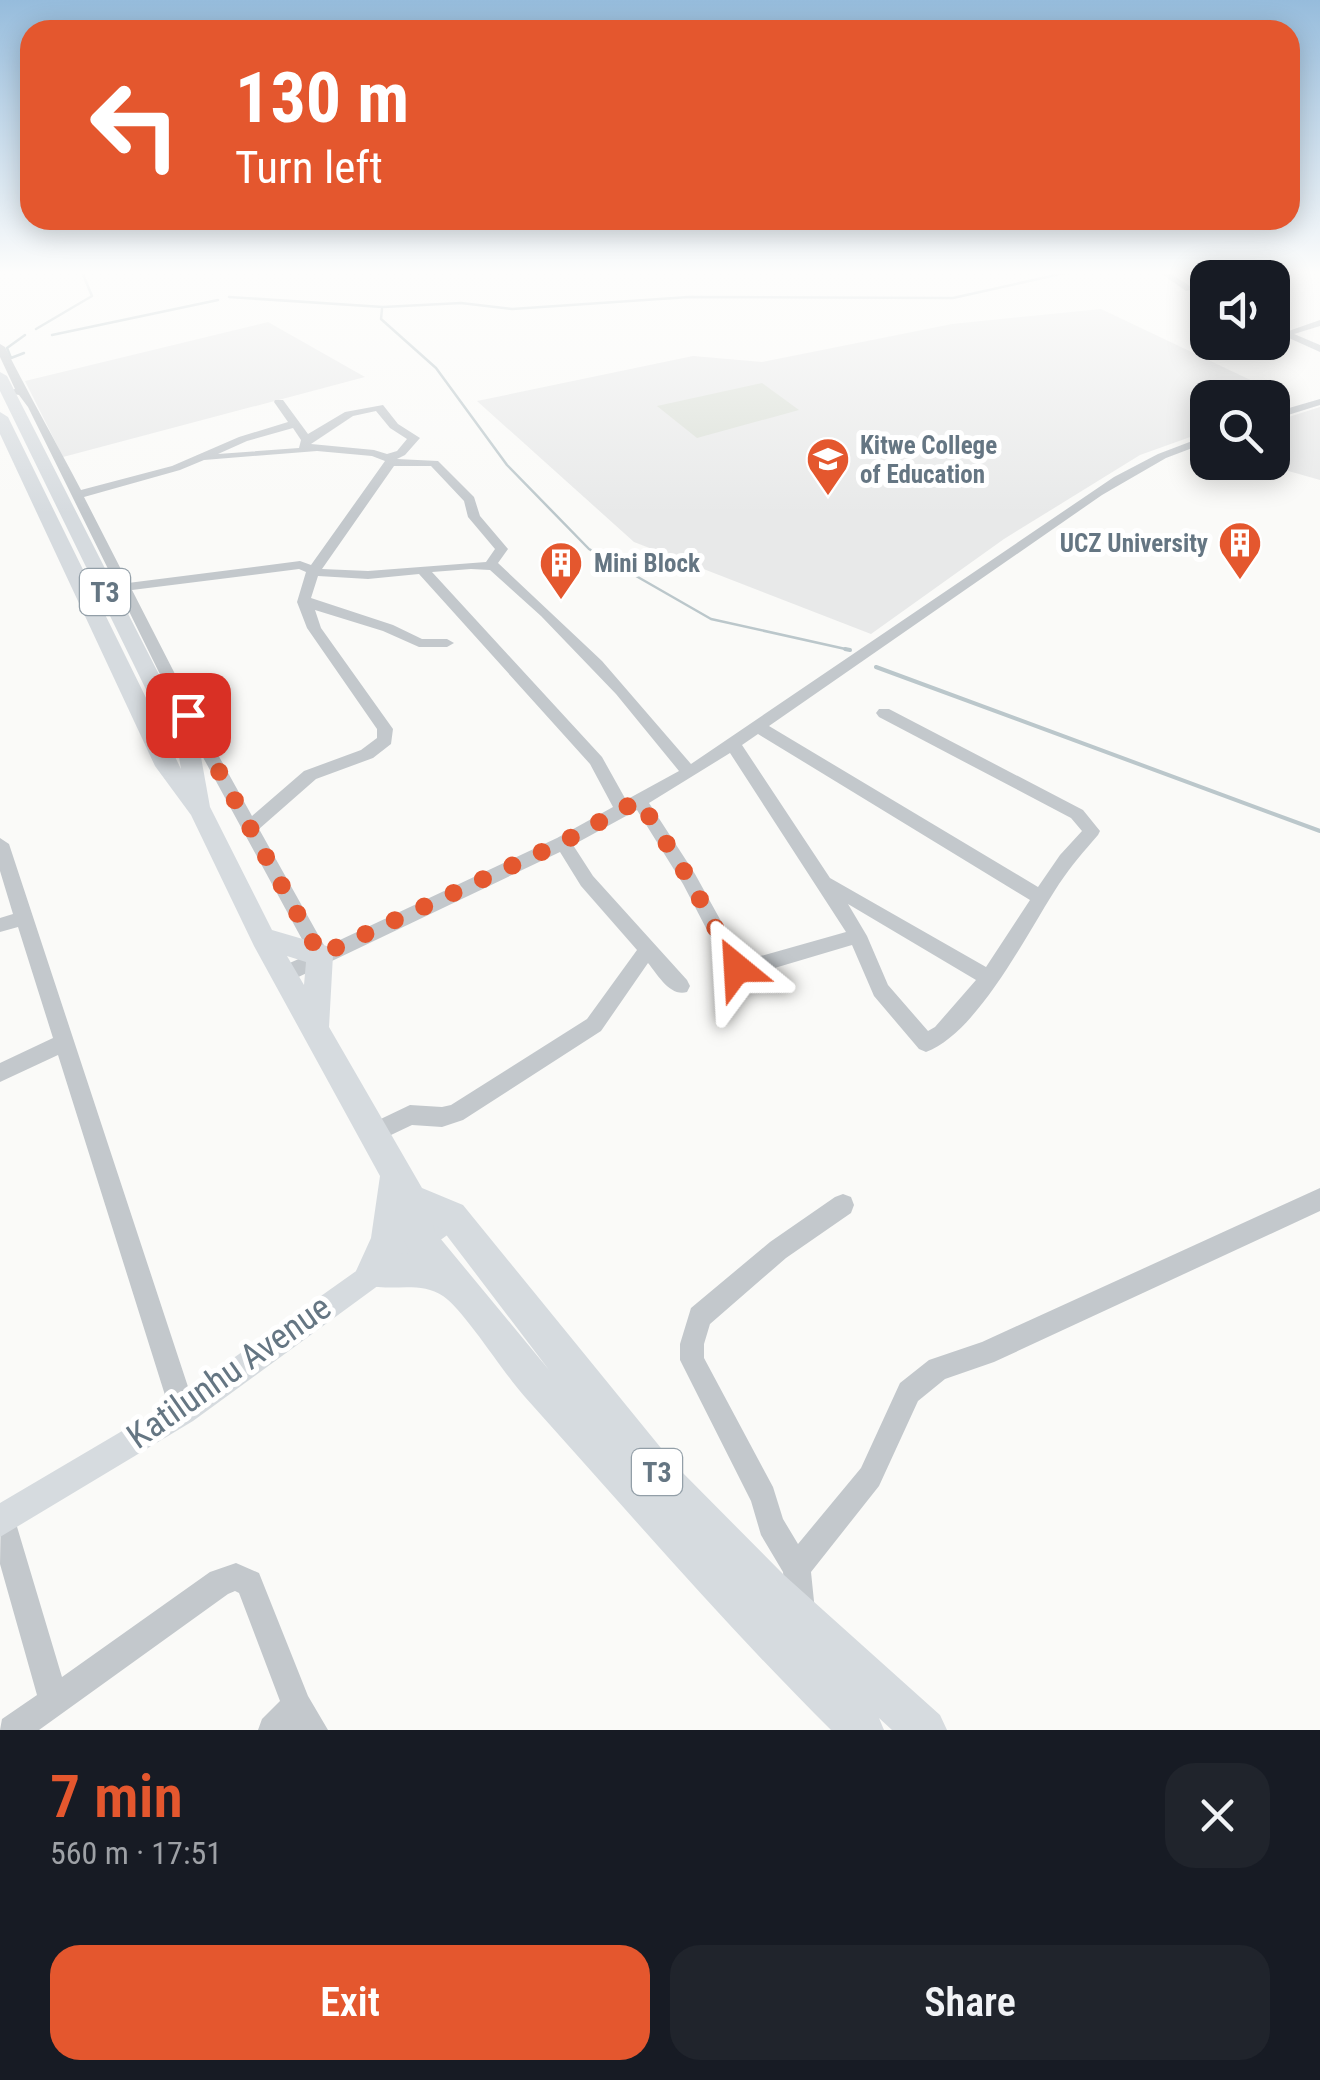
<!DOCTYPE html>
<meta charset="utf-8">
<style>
:root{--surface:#171b24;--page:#20242c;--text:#f1f3f6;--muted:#9ea1a6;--accent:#e4572e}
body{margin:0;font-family:"Roboto Condensed",sans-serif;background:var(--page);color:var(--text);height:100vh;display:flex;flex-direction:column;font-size:38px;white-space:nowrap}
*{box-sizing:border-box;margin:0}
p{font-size:32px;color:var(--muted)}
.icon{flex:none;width:55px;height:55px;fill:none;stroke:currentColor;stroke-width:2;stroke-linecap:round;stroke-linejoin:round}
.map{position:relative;height:1730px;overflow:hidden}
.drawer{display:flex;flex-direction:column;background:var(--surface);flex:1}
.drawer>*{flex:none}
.hud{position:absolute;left:20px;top:20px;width:1280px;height:210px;border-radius:30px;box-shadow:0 5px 25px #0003;background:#e4572e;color:#fff;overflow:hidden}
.tools{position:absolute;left:1190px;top:260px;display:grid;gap:20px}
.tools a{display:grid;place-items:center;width:100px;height:100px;border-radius:20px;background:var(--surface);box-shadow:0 5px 25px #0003;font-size:50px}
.pin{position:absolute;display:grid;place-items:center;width:85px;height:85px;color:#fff;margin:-42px;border-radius:20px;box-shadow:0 5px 15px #0006}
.me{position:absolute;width:110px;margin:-55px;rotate:333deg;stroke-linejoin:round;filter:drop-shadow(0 0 8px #0008)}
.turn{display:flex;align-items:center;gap:35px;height:210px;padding:0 50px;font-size:45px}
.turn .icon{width:130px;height:130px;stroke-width:2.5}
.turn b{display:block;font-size:70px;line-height:85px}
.round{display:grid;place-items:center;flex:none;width:105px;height:105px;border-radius:30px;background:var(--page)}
.summary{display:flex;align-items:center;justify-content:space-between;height:170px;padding:0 50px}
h1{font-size:60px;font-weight:600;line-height:75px;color:var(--accent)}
.action{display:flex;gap:20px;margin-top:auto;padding:20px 50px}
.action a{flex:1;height:115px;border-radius:30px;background:var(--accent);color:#fff;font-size:40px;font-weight:600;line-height:115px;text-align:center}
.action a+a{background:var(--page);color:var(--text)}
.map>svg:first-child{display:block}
.built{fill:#e8e9e9}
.green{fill:#dadfd7}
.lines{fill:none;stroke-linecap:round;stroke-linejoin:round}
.stream-far1{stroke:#bbc7cb;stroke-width:2.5}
.stream{stroke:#bbc7cb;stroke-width:4}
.minor{fill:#c3c8cc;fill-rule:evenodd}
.major{fill:#d6dbdf;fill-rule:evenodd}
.highway{fill:#d6dbdf;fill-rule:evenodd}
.route{stroke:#e4572e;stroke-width:18;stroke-dasharray:0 32.4}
.labels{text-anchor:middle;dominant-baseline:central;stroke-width:10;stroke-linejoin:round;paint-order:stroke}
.far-poi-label{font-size:25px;font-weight:bold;fill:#657683;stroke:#fff;text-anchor:start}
.shield{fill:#fff;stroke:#939fa8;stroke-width:2.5}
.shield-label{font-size:28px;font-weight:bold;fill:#657683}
.near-street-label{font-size:35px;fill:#657683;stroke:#fff}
</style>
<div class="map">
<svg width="1320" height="1730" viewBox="0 0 1320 1730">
<rect width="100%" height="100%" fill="#fafaf8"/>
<g class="built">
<polygon points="1101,309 1284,396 1273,402 1272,398 1208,398 1207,431 1140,455 1004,539 871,634 634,542 477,401 693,356 762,362 952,324"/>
<polygon points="268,322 365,377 63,457 25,381"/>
<polygon points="1320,407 1320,480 1260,463 1272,462 1273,422"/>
</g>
<polygon class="green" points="762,383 799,410 697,438 657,406"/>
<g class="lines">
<g class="stream-far1">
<polyline points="229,297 383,307 461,303 512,309 689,297 953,298 1069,272"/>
<polyline points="382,309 381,319 436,368 507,465 589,549 711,619 850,650"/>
<polyline points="36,329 92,296 82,272"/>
<polyline points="52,335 218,300"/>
<polyline points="24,353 11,358 7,348 25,335"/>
</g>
<g class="stream">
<polyline points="845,649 850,650"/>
<polyline points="876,667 1320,831"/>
</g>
<g class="minor">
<polygon points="1159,272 1168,272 1190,286 1208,281 1208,287 1186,291"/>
<polygon points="1246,272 1259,272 1243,278 1227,278"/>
<polygon points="1320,320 1320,326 1294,334 1320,345 1320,352 1280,334"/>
<path d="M0,344L5,347C29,395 56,442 81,490L172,466L239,437L288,422L274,402L275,400H283L308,434L345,412L383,405L398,424L420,438L405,455L397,459L438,461L474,497L480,516L508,549L498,563L602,661L691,764L1114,477L1158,454L1208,435V442L1166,458L1102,495L769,726L1038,887L1060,855L1082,831L1071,818L879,717L876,713L879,709H889L1083,810L1100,831L1098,835C1084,851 1071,866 1059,884C1028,931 979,1032 926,1052L919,1049L874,996L852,945L744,977L730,974L683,884L637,810L573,845L593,876L687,980L690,986L687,992C670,997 658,975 648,963L601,1031L463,1120L442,1127L412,1125L372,1144L364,1141L361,1134L364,1127L410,1105L442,1107L451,1105L587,1019L637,950L581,886L560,852L290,981L283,983L276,981L273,975L276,969L310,954L180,715L121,595L94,608L89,609L82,605L117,587L28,407L19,395L3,392L15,389L0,357ZM376,411L390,428L407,439L397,451L387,454L374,450L311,444L353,416ZM293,428L301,440L299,448L218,454L247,441ZM317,451L372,456L385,461L311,565L300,561L128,583L84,497L180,470L204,460ZM394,466H431L464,501L468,517L495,549L486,562L368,571L322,569ZM299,569L306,572L297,602L307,628L377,729V738L361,750L304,771L252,816L196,715L132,590ZM471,569L490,570L541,616L616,694L679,771L626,800L602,757L432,572ZM419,574L590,764L613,807L557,838L325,947L259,829L316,779L373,758L391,744L393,729L321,628L315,610L383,631L419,647H447L454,643L447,639H422L393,625L311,598L318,576L368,579ZM758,734L1030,900L986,967L830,878L742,745ZM730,753L846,932L743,961L695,874L649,803ZM848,904L976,980L935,1027L928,1031L888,985L867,936Z"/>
<polygon points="1320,399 1320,405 1272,420 1272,413"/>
<polygon points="0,838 9,844 196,1411 192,1420 183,1424 174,1420 170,1411 58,1055 0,1082 0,1063 53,1038 18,927 0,932 0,918 13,914 0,871"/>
<polygon points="1320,1188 1320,1211 994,1362 945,1379 918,1401 879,1486 811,1572 815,1611 811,1621 801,1625 791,1621 787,1611 783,1572 761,1535 751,1501 680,1360 680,1344 691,1308 770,1242 835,1197 843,1194 851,1197 854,1205 851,1213 786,1258 710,1324 704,1344 704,1358 773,1487 783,1519 798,1544 861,1468 900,1383 929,1360 982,1342"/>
<polygon points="1,1506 11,1510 15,1520 62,1677 210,1572 236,1563 259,1573 308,1696 328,1730 258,1730 262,1719 280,1701 239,1593 235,1591 228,1594 39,1730 0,1730 2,1719 37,1695 0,1564"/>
</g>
<polygon class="major" points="452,1203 461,1207 465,1216 461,1225 193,1421 0,1537 0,1503 173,1401"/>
<path class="highway" d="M0,372L7,376L201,757L210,807L272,930L330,947L333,955L329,1027L422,1188L463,1205L674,1464L784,1575L940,1715L947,1730H892L879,1718L884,1730H831C724,1624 626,1509 525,1397C504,1374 464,1310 443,1296C418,1279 387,1294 361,1283L356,1271L371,1238L380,1176L254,946L191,815L155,766L0,434V412L8,417L181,769L179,757L0,391ZM287,956L306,962L304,985ZM433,1225L441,1228L549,1370L435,1232ZM403,1239L410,1253L397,1254Z"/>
</g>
<linearGradient id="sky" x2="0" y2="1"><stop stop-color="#96bcdc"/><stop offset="0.53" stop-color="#fdfdfc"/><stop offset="1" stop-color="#fdfdfc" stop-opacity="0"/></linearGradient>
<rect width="1320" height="514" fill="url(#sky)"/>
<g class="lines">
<polyline class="route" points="188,715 320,955 563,842 639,800 689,879 737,968"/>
</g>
<defs>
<g id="university-pin" transform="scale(2.25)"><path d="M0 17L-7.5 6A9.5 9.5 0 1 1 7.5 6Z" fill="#e4572e" stroke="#fff"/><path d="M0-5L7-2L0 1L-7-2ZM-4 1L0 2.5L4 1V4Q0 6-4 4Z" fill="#fff"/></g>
<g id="building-pin" transform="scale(2.25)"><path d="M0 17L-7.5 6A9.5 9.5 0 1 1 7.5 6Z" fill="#e4572e" stroke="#fff"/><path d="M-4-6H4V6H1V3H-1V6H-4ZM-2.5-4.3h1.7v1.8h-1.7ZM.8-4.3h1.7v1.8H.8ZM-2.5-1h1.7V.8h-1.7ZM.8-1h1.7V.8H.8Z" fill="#fff"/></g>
</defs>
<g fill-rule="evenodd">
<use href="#university-pin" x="828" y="459"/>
<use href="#building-pin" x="1240" y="543"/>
<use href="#building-pin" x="561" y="563"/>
</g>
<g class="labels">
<g class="far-poi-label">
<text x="860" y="445">Kitwe College<tspan x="860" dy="29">of Education</tspan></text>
<text x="1208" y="543" text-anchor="end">UCZ University</text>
<text x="594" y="563">Mini Block</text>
</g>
<g class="shield">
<rect x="80" y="569" width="50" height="46" rx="8"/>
<rect x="632" y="1449" width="50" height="46" rx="8"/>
</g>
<g class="shield-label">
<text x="105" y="592">T3</text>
<text x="657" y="1472">T3</text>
</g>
<g class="near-street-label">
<text transform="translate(229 1372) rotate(-35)">Katilunhu Avenue</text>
</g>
</g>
</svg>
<div class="tools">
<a><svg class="icon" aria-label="sound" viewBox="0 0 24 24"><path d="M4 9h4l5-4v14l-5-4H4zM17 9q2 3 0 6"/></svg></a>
<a><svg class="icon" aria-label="search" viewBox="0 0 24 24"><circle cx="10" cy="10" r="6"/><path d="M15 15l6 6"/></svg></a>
</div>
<div class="pin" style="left:188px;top:715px;background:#d93025"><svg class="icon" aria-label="arrive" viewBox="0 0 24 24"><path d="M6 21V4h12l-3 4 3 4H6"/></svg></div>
<svg class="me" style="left:737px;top:968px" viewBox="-20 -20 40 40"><path d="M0-17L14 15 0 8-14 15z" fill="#e4572e" stroke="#fff" stroke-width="4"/></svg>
<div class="hud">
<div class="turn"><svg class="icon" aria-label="left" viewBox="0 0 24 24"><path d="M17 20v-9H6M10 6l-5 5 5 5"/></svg><div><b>130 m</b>Turn left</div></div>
</div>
</div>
<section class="drawer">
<div class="summary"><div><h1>7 min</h1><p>560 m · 17:51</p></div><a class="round"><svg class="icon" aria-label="close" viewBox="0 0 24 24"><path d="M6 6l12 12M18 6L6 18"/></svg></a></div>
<div class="action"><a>Exit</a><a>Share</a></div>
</section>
